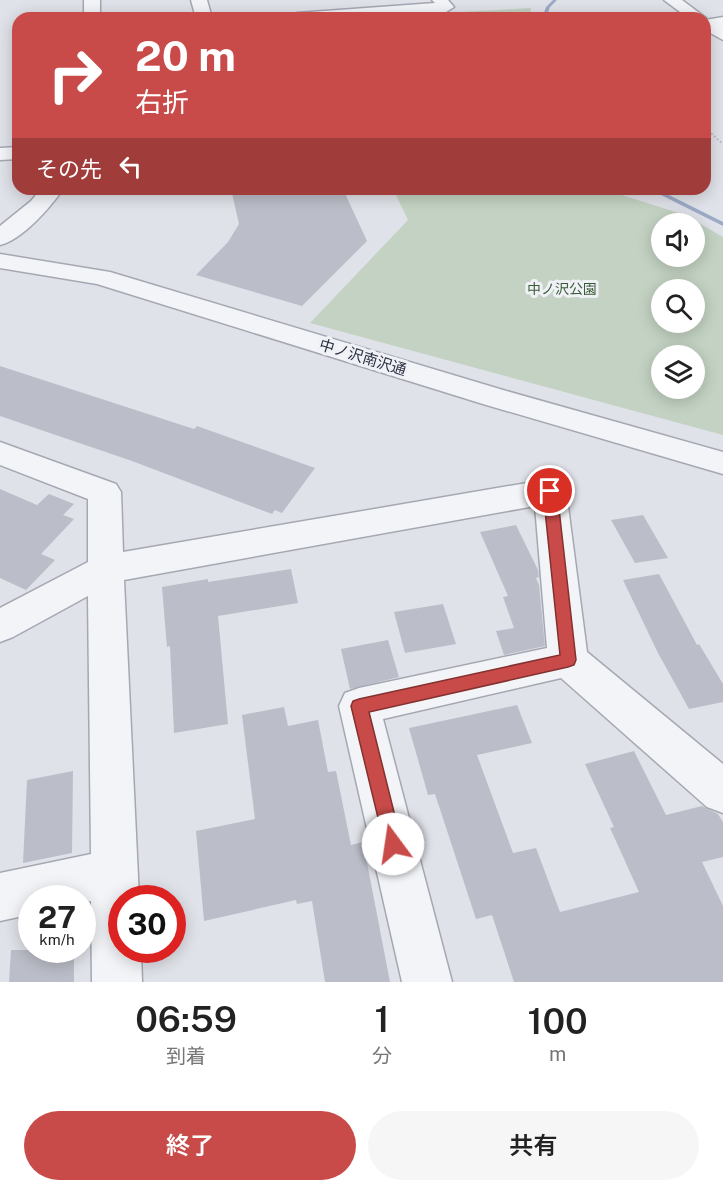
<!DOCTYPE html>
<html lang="ja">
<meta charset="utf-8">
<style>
:root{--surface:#fff;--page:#f6f6f6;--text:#222;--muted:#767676;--accent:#c94b49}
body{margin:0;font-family:"Public Sans","Noto Sans JP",sans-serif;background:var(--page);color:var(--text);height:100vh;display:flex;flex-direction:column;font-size:22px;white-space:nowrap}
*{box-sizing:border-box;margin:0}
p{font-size:20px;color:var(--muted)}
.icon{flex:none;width:33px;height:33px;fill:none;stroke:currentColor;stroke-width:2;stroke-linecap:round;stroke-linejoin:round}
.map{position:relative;height:982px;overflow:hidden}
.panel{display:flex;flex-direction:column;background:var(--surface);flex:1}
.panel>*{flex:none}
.banner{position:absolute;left:12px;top:12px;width:699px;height:183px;border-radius:18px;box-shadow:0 3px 15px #0003;background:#c94b49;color:#fff;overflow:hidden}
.controls{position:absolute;left:651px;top:213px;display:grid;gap:12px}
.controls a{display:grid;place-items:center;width:54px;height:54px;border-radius:50%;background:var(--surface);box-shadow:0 3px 15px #0003;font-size:30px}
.speed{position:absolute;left:18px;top:885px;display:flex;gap:12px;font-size:30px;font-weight:700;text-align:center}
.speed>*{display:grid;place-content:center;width:78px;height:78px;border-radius:50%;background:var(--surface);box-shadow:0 3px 15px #0003;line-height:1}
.speed small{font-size:15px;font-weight:400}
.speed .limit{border:9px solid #d22;background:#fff;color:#111}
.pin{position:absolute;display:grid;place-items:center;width:51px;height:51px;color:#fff;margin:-26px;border:3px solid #fff;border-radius:50%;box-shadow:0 2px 6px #0007}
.me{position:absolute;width:66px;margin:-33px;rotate:346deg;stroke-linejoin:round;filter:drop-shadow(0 0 4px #0008)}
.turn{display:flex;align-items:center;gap:21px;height:126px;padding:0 24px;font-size:27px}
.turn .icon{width:78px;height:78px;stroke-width:2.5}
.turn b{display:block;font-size:42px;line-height:51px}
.then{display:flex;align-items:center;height:57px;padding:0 24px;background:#0003;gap:12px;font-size:22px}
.eta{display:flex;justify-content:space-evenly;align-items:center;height:102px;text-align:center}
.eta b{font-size:36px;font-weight:600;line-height:42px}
.action{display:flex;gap:12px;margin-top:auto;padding:12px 24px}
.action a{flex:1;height:69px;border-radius:36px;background:var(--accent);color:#fff;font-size:24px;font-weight:600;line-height:69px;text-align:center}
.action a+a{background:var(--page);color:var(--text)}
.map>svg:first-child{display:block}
.green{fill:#c3d2c2;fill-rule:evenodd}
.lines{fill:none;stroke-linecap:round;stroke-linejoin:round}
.stream{fill:#9caac7;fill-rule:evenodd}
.building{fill:#bbbdc8}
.minor-casing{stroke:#a5a8b3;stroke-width:3}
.path{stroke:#babdc3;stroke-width:2;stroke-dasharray:2 2;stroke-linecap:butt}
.minor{fill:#f3f4f7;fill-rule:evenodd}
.route{fill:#c94b49;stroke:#83312f;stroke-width:1.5}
.labels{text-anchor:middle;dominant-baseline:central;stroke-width:6;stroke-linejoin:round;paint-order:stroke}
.far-park-label{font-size:14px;fill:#385b37;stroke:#f0f1f6}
.street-label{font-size:15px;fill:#292e3f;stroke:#f0f1f6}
</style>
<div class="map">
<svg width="723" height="982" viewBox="0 0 723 982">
<rect width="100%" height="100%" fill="#e0e2e9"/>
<g class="green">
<polygon points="531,8 530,18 349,18"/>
<path d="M393,189H603L685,215L723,237V435L310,323L408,220ZM662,224H694V256H662ZM662,290H694V322H662ZM662,356H694V388H662Z"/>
</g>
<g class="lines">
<g class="stream">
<polygon points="553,0 557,0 550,7 546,18 542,18 546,7"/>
<polygon points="649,189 657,189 723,222 723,226"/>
</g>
</g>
<g class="building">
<polygon points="231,189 343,189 367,241 302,306 196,275 228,242 239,224"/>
<polygon points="0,366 194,429 197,426 315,468 282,513 275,510 272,514 132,461 0,416"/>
<polygon points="0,489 37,505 49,494 74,504 63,515 74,519 41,554 55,560 26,590 0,578"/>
<polygon points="643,515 668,558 635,563 611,520"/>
<polygon points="516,525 538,570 539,577 536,578 539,585 545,646 504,655 496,631 514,628 503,597 508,596 480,532"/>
<polygon points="291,569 298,603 218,616 228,724 174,733 170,646 167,647 162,587 208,579 208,582"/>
<polygon points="659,574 697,645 699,644 723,684 723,702 689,709 658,653 623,580"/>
<polygon points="443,604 456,644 405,653 394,612"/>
<polygon points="388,640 399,677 350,689 341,649"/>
<polygon points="517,705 532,743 477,755 513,853 536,848 560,912 639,892 610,828 614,827 585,764 634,751 666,815 702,806 718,814 723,822 723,857 702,862 723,906 723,982 514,982 492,915 476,919 435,794 428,795 409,728"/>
<polygon points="284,707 288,726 318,720 328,772 336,771 351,845 363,842 390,982 325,982 312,901 297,904 296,900 204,921 196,831 255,819 242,715"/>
<polygon points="73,771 72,853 23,863 27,780"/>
<polygon points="11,950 74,950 74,982 9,982"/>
</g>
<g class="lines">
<g class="minor-casing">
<g id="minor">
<rect x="84" y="0" width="16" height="18"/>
<polygon points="191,0 207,0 212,18 196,18"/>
<polygon points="432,0 448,0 454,7 446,12 361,18 289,18 297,13 435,3"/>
<polygon points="664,0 682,0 706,18 688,18"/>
<polygon points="723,17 723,40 705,30 705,20"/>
<polygon points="18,147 18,159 0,160 0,148"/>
<path d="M41,189H63C50,208 22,240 0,245V226L31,201Z"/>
<polygon points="0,254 110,272 503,390 723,452 723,474 483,404 97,284 0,268"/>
<polygon points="0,442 116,484 121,492 123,552 550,479 562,483 566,491 587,652 723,764 723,813 707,807 561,678 383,719 452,982 402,982 339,706 345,693 359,688 547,648 535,506 124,580 139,898 122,898 122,950 141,950 142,982 92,982 91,901 82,903 82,898 32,898 32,914 0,921 0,873 91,854 88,596 13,637 0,642 0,608 88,562 88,499 0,465"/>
</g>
</g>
<polyline class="path" points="705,128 723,144"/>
<use href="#minor" class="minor"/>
</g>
<polygon class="route" points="550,486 557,491 576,660 574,665 568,667 369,712 402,844 400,851 393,854 386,851 351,706 353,701 359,699 560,655 543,491"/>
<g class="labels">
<g class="far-park-label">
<text x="562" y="289">中ノ沢公園</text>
</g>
<g class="street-label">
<text transform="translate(363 357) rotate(17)">中ノ沢南沢通</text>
</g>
</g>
</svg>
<div class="controls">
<a><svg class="icon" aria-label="sound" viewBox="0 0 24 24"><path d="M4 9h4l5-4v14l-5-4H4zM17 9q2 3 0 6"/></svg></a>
<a><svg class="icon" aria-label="search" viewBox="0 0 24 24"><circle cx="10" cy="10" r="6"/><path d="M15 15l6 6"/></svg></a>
<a><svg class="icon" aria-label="layers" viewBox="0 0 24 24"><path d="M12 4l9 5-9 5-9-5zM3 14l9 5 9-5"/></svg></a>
</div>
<div class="speed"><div>27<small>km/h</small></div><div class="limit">30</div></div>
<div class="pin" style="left:550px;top:491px;background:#d93025"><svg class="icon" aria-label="arrive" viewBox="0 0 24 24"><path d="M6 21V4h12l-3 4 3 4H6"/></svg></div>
<svg class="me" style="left:393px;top:844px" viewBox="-20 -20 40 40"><circle r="19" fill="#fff"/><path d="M0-13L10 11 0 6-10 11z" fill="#c94b49"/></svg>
<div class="banner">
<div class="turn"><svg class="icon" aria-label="right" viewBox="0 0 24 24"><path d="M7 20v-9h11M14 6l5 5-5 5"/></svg><div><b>20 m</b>右折</div></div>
<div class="then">その先<svg class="icon" aria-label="left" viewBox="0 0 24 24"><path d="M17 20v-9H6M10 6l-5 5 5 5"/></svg></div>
</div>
</div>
<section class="panel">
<div class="eta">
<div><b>06:59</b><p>到着</p></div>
<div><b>1</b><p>分</p></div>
<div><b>100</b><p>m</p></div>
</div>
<div class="action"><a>終了</a><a>共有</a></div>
</section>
